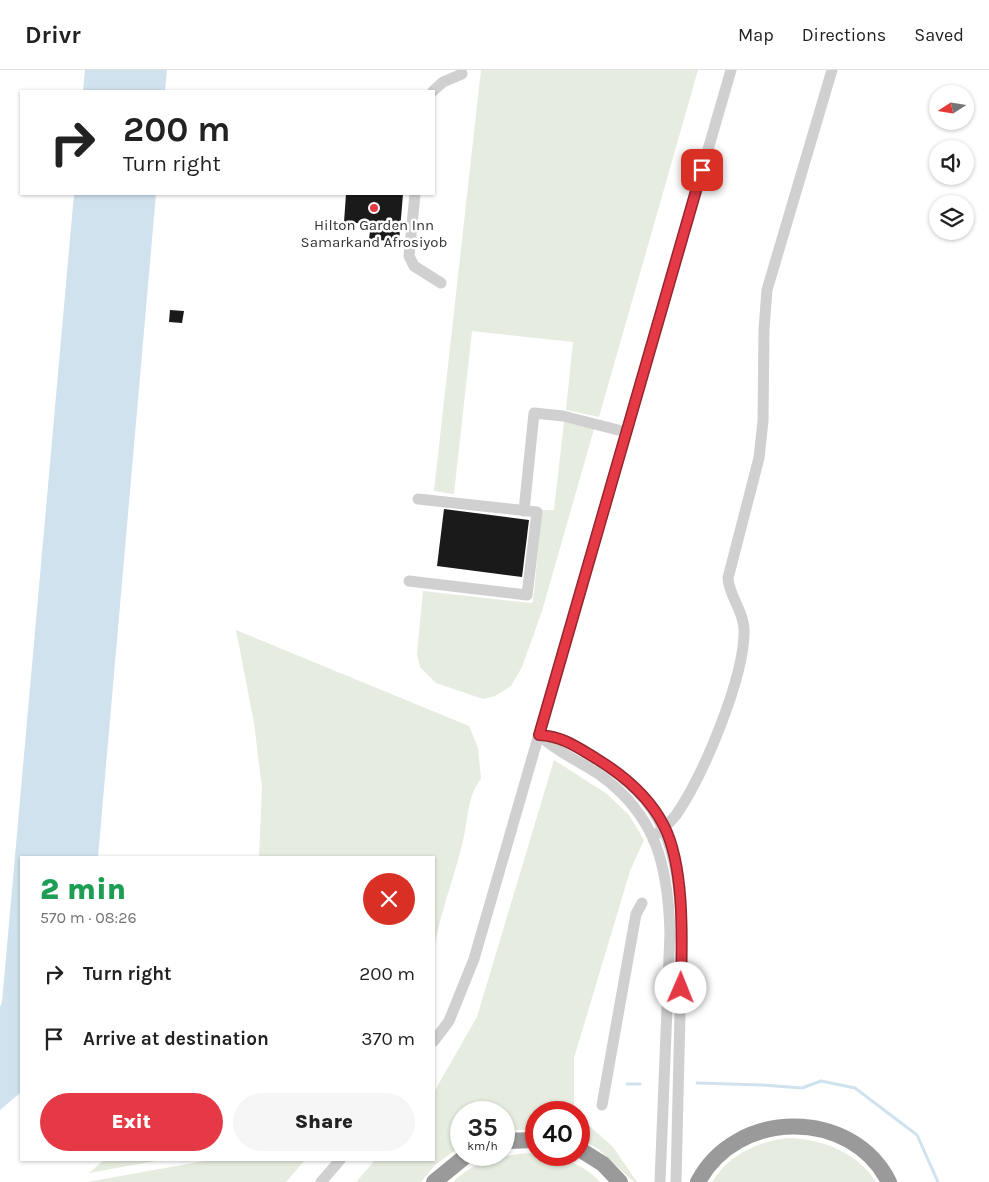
<!DOCTYPE html>
<meta charset="utf-8">
<style>
:root{--surface:#fff;--page:#f6f6f6;--text:#222;--muted:#767676;--line:#e0e0e0;--accent:#e63946}
body{margin:0;font-family:Karla,sans-serif;background:var(--page);color:var(--text);height:100vh;display:flex;flex-direction:column;font-size:19px;white-space:nowrap}
*{box-sizing:border-box;margin:0}
p{font-size:16px;color:var(--muted)}
.icon{flex:none;width:28px;height:28px;fill:none;stroke:currentColor;stroke-width:2;stroke-linecap:round;stroke-linejoin:round}
.map{position:relative;flex:1;overflow:hidden}
.side{position:absolute;left:20px;top:786px;width:415px;height:305px;display:flex;flex-direction:column;background:var(--surface);border-radius:0px;box-shadow:0 1px 4px #0004}
.side>*{flex:none}
.top-card{position:absolute;left:20px;top:20px;width:415px;height:105px;border-radius:0px;box-shadow:0 1px 4px #0004;background:#fff;color:var(--text);overflow:hidden}
.needle{width:32px;rotate:258deg}
.fabs{position:absolute;left:929px;top:15px;display:grid;gap:10px}
.fabs a{display:grid;place-items:center;width:45px;height:45px;border-radius:50%;background:var(--surface);box-shadow:0 1px 4px #0004;font-size:25px}
.speed{position:absolute;left:450px;top:1031px;display:flex;gap:10px;font-size:25px;font-weight:700;text-align:center}
.speed>*{display:grid;place-content:center;width:65px;height:65px;border-radius:50%;background:var(--surface);box-shadow:0 1px 4px #0004;line-height:1}
.speed small{font-size:12px;font-weight:400}
.speed .limit{border:8px solid #d22;background:#fff;color:#111}
.pin{position:absolute;display:grid;place-items:center;width:42px;height:42px;color:#fff;margin:-21px;border-radius:10px;box-shadow:0 2px 8px #0006}
.me{position:absolute;width:55px;margin:-28px;rotate:1deg;stroke-linejoin:round;filter:drop-shadow(0 0 4px #0008)}
.turn{display:flex;align-items:center;gap:18px;height:105px;padding:0 20px;font-size:22px}
.turn .icon{width:65px;height:65px;stroke-width:2.5}
.turn b{display:block;font-size:35px;line-height:42px}
.round{display:grid;place-items:center;flex:none;width:52px;height:52px;border-radius:26px;background:var(--page)}
.headline{display:flex;align-items:center;justify-content:space-between;height:85px;padding:0 20px}
h1{font-size:30px;font-weight:800;line-height:38px;color:#1e9e55}
.action{display:flex;gap:10px;margin-top:auto;padding:10px 20px}
.action a{flex:1;height:58px;border-radius:30px;background:var(--accent);color:#fff;font-size:20px;font-weight:800;line-height:58px;text-align:center}
.action a+a{background:var(--page);color:var(--text)}
ul{padding:0;list-style:none}
li{display:flex;align-items:center;gap:15px;height:65px;padding:0 20px}
li div{flex:1}
li b{display:block;font-size:19px}
li em{font-style:normal}
header{display:flex;align-items:center;gap:30px;box-sizing:border-box;height:70px;padding:0 25px;background:var(--surface);border-bottom:1px solid var(--line)}
header strong{font-size:24px}
nav{display:flex;gap:28px;margin-inline-start:auto;font-size:18px}
.map>svg:first-child{display:block}
.green{fill:#e6ecdf}
.water{fill:#cfe2ee}
.lines{fill:none;stroke-linecap:round;stroke-linejoin:round}
.stream{stroke:#cfe2ee;stroke-width:3}
.building{fill:#1a1a1a}
.minor{stroke:#d0d0d0;stroke-width:11}
.highway{stroke:#9a9a9a;stroke-width:16}
.route-casing{stroke:#96252e;stroke-width:12}
.route{stroke:#e63946;stroke-width:9}
.poi-dot{fill:#e63946;stroke:#fff;stroke-width:2}
.labels{text-anchor:middle;dominant-baseline:central;stroke-width:5;stroke-linejoin:round;paint-order:stroke}
.poi-label{font-size:15px;fill:#333;stroke:#fff}
</style>
<header>
<strong>Drivr</strong>
<nav><a>Map</a><a>Directions</a><a>Saved</a></nav>
</header>
<div class="map">
<svg width="989" height="1112" viewBox="0 0 989 1112">
<rect width="100%" height="100%" fill="#fff"/>
<g class="green">
<polygon points="481,0 698,0 599,347 566,340 573,272 472,261 454,424 434,421"/>
<polygon points="564,352 594,359 542,541 522,597 511,616 495,626 483,629 436,613 420,597 417,584 423,521 531,533 533,532 542,440 554,440"/>
<path d="M236,560L469,656L478,678L481,709C467,726 468,750 463,771C454,808 440,843 434,880V788L259,787L262,718L254,653Z"/>
<polygon points="554,690 607,724 629,745 644,770 630,801 574,988 574,1042 536,1042 536,1059 504,1061 504,1042 461,1042 461,1076 435,1095 421,1112 356,1112 375,1090 434,1090 434,1022 477,947"/>
<polygon points="579,1047 613,1077 637,1112 634,1112 597,1078 579,1069"/>
<path d="M788,1068C822,1069 857,1082 876,1112H712C730,1084 757,1072 788,1068Z"/>
<path d="M532,1083C556,1086 582,1092 600,1112H453C474,1091 503,1084 532,1083Z"/>
<polygon points="104,1090 161,1090 89,1103"/>
<polygon points="210,1090 305,1090 286,1112 87,1112"/>
</g>
<g class="water">
<polygon points="85,0 167,0 165,21 83,21"/>
<polygon points="74,124 156,124 98,787 21,788 21,1022 0,1040 0,937 2,932"/>
</g>
<g class="lines">
<g class="stream">
<polyline points="697,1013 762,1015 802,1018 821,1011 855,1018 917,1065 938,1112"/>
<polyline points="627,1014 640,1014"/>
</g>
</g>
<g class="building">
<polygon points="346,124 403,124 399,172 369,169 371,154 344,152"/>
<polygon points="170,240 184,241 182,253 169,252"/>
<polygon points="444,439 529,450 522,507 437,496"/>
</g>
<g class="lines">
<g class="minor">
<polyline points="433,21 443,12 462,4"/>
<polyline points="415,124 409,186 414,196 441,213"/>
<polyline points="524,441 534,343 563,346 626,362"/>
<polyline points="409,511 527,525 537,442 418,429"/>
<path d="M539,665C561,666 575,676 594,688C667,732 677,779 682,859L676,1112"/>
<path d="M539,665C557,682 579,691 600,705C657,746 668,797 670,863L660,1112"/>
<path d="M654,766C661,760 670,753 676,745C703,706 746,605 744,558C743,540 729,526 728,508L759,388L763,351L764,259L767,220L832,0"/>
<polyline points="434,971 449,951 474,889 731,0"/>
<polyline points="602,1035 636,844 642,833"/>
<polyline points="321,1112 340,1090"/>
</g>
<g class="highway">
<polyline points="504,1071 536,1070"/>
<polyline points="579,1079 603,1094 620,1112"/>
<polyline points="434,1112 467,1085"/>
<path d="M698,1112C736,1039 851,1037 889,1112"/>
</g>
</g>
<g class="lines">
<g class="route-casing">
<path id="route" d="M681,918C682,872 685,797 664,756C650,728 623,705 597,689C577,677 562,666 539,665L702,100"/>
</g>
<use href="#route" class="route"/>
</g>
<circle class="poi-dot" cx="374" cy="138" r="5"/>
<g class="labels">
<g class="poi-label">
<text x="374" y="155">Hilton Garden Inn<tspan x="374" dy="17">Samarkand Afrosiyob</tspan></text>
</g>
</g>
</svg>
<div class="fabs">
<a><svg class="needle" viewBox="-14 -14 28 28"><path d="M0-13l5 13h-10z" fill="#e53935"/><path d="M0 13l5-13h-10z" fill="#767676"/></svg></a>
<a><svg class="icon" aria-label="sound" viewBox="0 0 24 24"><path d="M4 9h4l5-4v14l-5-4H4zM17 9q2 3 0 6"/></svg></a>
<a><svg class="icon" aria-label="layers" viewBox="0 0 24 24"><path d="M12 4l9 5-9 5-9-5zM3 14l9 5 9-5"/></svg></a>
</div>
<div class="speed"><div>35<small>km/h</small></div><div class="limit">40</div></div>
<div class="pin" style="left:702px;top:100px;background:#d93025"><svg class="icon" aria-label="arrive" viewBox="0 0 24 24"><path d="M6 21V4h12l-3 4 3 4H6"/></svg></div>
<svg class="me" style="left:681px;top:918px" viewBox="-20 -20 40 40"><circle r="19" fill="#fff"/><path d="M0-13L10 11 0 6-10 11z" fill="#e63946"/></svg>
<div class="top-card">
<div class="turn"><svg class="icon" aria-label="right" viewBox="0 0 24 24"><path d="M7 20v-9h11M14 6l5 5-5 5"/></svg><div><b>200 m</b>Turn right</div></div>
</div>
<section class="side">
<div class="headline"><div><h1>2 min</h1><p>570 m · 08:26</p></div><a class="round" style="background:#d93025;color:#fff"><svg class="icon" aria-label="close" viewBox="0 0 24 24"><path d="M6 6l12 12M18 6L6 18"/></svg></a></div>
<ul>
<li><svg class="icon" aria-label="right" viewBox="0 0 24 24"><path d="M7 20v-9h11M14 6l5 5-5 5"/></svg><div><b>Turn right</b></div><em>200 m</em></li>
<li><svg class="icon" aria-label="arrive" viewBox="0 0 24 24"><path d="M6 21V4h12l-3 4 3 4H6"/></svg><div><b>Arrive at destination</b></div><em>370 m</em></li>
</ul>
<div class="action"><a>Exit</a><a>Share</a></div>
</section>
</div>
